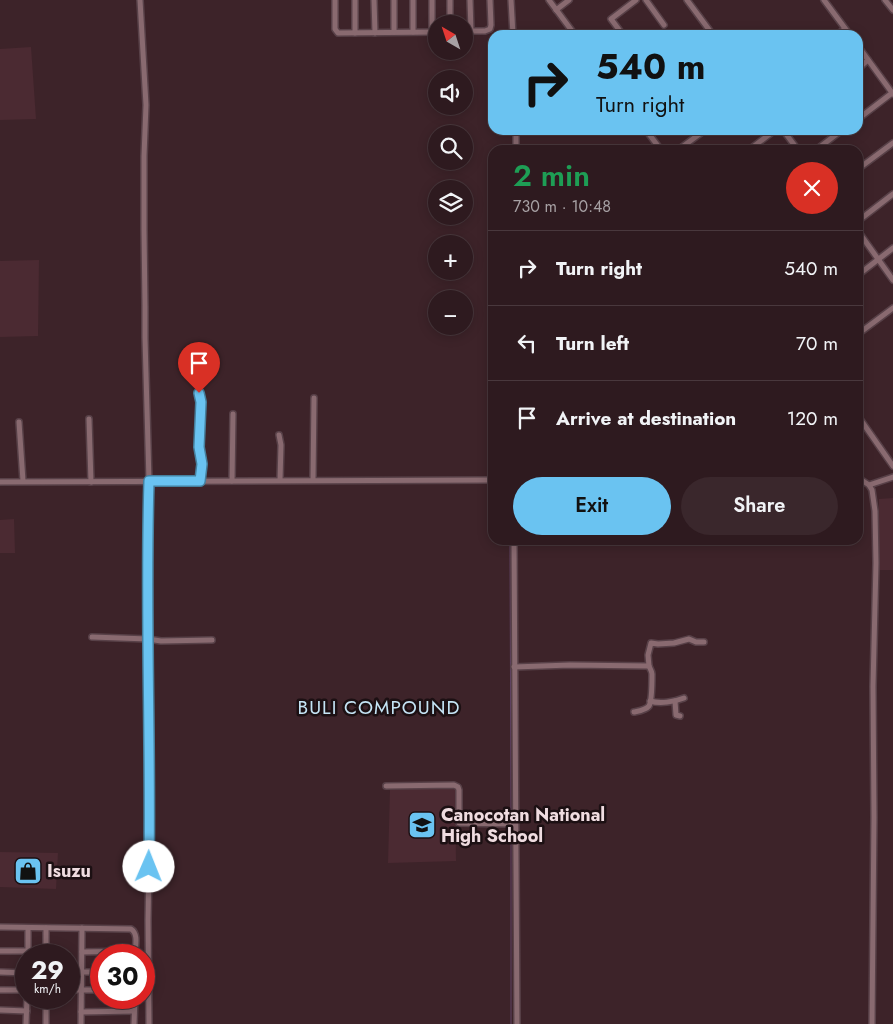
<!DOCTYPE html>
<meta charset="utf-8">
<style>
:root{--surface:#2e1a1f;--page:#3a272c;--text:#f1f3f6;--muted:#a7a1a4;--line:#49383d;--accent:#6ac3f1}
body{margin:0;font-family:Jost,sans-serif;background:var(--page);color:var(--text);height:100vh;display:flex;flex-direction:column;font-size:19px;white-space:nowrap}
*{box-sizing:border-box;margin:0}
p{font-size:16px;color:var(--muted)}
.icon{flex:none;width:28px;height:28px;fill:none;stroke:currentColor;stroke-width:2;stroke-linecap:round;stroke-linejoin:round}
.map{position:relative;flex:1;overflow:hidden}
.side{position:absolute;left:488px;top:145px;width:375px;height:400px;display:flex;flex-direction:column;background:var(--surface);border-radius:15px;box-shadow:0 2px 12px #0003,0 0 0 1px var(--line)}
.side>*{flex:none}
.hud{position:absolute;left:488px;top:30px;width:375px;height:105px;border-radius:15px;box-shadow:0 2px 12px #0003,0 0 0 1px var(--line);background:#6ac3f1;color:#111;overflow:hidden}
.needle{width:32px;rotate:321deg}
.buttons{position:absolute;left:428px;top:15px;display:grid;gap:10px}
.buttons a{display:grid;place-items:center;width:45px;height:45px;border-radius:50%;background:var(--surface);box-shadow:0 2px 12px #0003,0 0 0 1px var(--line);font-size:25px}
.speed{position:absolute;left:15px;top:944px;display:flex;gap:10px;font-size:25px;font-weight:700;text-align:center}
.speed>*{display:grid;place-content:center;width:65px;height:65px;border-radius:50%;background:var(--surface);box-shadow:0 2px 12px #0003,0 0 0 1px var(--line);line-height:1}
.speed small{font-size:12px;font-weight:400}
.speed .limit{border:8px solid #d22;background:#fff;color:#111}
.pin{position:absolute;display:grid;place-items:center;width:42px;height:42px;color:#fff;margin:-51px -21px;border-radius:50% 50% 50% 0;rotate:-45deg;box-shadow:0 0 5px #0007}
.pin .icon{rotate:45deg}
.me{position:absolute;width:55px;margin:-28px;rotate:1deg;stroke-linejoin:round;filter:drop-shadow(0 0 4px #0008)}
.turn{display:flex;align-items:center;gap:18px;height:105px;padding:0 25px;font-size:22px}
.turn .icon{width:65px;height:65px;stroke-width:2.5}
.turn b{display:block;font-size:35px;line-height:42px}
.round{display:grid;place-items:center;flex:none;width:52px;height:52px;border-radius:26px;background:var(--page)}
.overview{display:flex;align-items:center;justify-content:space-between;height:85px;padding:0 25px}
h1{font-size:30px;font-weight:600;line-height:38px;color:#1e9e55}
.button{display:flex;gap:10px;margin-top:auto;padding:10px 25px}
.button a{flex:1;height:58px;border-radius:30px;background:var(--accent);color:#111;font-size:20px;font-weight:600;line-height:58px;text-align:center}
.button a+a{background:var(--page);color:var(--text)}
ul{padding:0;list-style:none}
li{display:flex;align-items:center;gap:15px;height:75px;padding:0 25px;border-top:1px solid var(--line)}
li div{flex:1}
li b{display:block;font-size:19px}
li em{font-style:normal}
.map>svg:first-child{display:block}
.built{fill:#4b2a32}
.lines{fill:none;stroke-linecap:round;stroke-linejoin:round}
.stream{stroke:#604465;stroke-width:1}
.minor-casing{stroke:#584148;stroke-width:8}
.minor{stroke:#896a70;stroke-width:5}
.route-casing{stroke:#457f9d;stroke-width:12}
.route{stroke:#6ac3f1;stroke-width:9}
.labels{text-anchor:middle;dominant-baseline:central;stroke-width:5;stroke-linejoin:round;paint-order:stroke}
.poi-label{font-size:18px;font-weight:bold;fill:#efdce0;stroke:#1c1013;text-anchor:start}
.neighbourhood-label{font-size:19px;letter-spacing:1px;fill:#c5e4f5;stroke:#1c1013}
</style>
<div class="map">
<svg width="893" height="1024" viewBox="0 0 893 1024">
<rect width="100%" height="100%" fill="#3d2329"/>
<g class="built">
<polygon points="31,47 36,119 0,120 0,49"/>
<polygon points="39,260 38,336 0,337 0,261"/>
<polygon points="893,498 893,570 879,570 879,499"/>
<polygon points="14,519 15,553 0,553 0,520"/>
<polygon points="455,787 456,861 388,863 390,790"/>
<polygon points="0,852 58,853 56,889 0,887"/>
</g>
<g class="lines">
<g class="stream">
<polyline points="510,540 511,821"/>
<polyline points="511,827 511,1024"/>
</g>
<g class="minor-casing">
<g id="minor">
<polyline points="140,0 146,105 144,156 144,230 145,306 145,338 149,481 148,665 149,717 150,809 148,920 149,1024"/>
<polyline points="335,0 335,29 338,33 436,32"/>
<polyline points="355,0 355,33"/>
<polyline points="374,0 375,33"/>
<polyline points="394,0 394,32"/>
<polyline points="432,0 432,32"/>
<polyline points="470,0 471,31"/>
<polyline points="511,0 513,35"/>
<polyline points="549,0 575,35"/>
<polyline points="646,0 664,25"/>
<polyline points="687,0 713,35"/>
<polyline points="824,0 850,35"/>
<polyline points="885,0 893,10"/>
<polyline points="556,10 569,0"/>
<polyline points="450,24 450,0"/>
<polyline points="464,31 485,31 490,29 491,25 490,0"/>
<polyline points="413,32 413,0"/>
<polyline points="623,35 611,19 636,0"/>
<polyline points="836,35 845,29"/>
<polyline points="858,46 893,94"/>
<polyline points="858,69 868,60"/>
<polyline points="858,119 892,93"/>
<polyline points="516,130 516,150"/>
<polyline points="646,130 661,150"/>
<polyline points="783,130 798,150"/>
<polyline points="678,150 705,130"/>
<polyline points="749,150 775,130"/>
<polyline points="816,150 842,130"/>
<polyline points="858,169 893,143"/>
<polyline points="858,221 893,194"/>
<polyline points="858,231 893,280"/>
<polyline points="858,275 893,248"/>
<polyline points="858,334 893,308"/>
<polyline points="199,393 201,402 199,447 202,464 200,481"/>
<polyline points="858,416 893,466"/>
<polyline points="89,419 91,482"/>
<polyline points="19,422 23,481"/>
<polyline points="279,435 281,445 280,480"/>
<polyline points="313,480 314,398"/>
<polyline points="232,481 233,414"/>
<polyline points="858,481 863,481 869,485 872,490 875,511 876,563 873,686 874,817 872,1024"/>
<polyline points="0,482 492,480"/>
<polyline points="869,485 893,477"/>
<polyline points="514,540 517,1024"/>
<polyline points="92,637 148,639 161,641 212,640"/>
<polyline points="649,666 648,655 651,643 658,644 674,643 689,639 696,642 704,642"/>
<path d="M514,667L570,665L649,666C650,669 652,671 652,674C652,679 652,701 649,706C646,710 639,711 634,712"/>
<path d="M650,701C660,704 674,702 684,698"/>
<polyline points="675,701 676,715 680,716"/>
<polyline points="386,786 454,785 458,787 459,790 459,823 515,824"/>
<path d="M0,927L131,929C139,934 135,947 135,955"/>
<polyline points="46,928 46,955"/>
<polyline points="0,951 28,951"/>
<polyline points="82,952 135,951"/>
<polyline points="28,955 28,928"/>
<polyline points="0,972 26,973"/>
<polyline points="69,972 101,972"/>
<polyline points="0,990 26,990"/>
<polyline points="69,990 101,990"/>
<polyline points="0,1010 27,1011"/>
<polyline points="81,1012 134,1011"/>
<polyline points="26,1024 27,998"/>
<polyline points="46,1024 46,998"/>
<polyline points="81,1024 82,928"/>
<polyline points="134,1024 135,998"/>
</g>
</g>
<use href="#minor" class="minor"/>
</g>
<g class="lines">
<g class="route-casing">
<path id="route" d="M149,867C151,739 145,610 149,481H200L202,464L199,447L201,402L199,393"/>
</g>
<use href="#route" class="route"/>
</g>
<defs>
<g id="school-square" transform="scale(1.4375)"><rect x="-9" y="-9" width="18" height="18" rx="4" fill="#6ac3f1" stroke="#1c1013"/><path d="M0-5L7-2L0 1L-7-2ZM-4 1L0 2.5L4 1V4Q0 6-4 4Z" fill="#111"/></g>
<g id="shop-square" transform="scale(1.4375)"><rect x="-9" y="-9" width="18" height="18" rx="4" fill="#6ac3f1" stroke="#1c1013"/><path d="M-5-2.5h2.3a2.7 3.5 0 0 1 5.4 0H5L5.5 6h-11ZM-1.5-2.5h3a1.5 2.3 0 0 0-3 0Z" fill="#111"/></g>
</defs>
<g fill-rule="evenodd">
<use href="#school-square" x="422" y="825"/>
<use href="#shop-square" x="28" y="871"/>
</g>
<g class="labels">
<g class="poi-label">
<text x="441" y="815">Canocotan National<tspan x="441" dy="21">High School</tspan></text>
<text x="47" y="871">Isuzu</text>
</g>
<g class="neighbourhood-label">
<text x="379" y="707">BULI COMPOUND</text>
</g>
</g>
</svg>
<div class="buttons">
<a><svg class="needle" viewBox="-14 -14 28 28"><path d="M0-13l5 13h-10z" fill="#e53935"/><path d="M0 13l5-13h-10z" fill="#a7a1a4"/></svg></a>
<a><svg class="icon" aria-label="sound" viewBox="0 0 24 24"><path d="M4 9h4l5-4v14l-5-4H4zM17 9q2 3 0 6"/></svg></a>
<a><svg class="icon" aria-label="search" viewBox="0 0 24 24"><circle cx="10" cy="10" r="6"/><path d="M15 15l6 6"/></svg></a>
<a><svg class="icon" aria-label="layers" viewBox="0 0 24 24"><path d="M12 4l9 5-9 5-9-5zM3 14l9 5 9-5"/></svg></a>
<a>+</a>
<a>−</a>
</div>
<div class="speed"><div>29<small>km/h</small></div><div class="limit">30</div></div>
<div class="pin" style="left:199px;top:393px;background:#d93025"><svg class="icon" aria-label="arrive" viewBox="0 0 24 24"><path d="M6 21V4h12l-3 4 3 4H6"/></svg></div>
<svg class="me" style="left:149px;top:867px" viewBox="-20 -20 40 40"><circle r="19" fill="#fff"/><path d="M0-13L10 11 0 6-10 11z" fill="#6ac3f1"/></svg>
<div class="hud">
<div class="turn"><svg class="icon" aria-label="right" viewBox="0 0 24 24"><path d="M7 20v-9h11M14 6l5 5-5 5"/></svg><div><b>540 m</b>Turn right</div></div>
</div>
<section class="side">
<div class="overview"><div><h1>2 min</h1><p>730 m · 10:48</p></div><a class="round" style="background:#d93025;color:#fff"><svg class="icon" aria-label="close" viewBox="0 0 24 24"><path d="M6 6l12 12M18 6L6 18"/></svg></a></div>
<ul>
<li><svg class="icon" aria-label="right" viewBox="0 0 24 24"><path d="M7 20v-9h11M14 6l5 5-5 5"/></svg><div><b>Turn right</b></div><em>540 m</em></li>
<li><svg class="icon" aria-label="left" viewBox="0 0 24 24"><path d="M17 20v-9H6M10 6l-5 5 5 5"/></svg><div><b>Turn left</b></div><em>70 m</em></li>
<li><svg class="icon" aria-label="arrive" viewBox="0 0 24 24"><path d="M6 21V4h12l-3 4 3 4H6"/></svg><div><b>Arrive at destination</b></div><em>120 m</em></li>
</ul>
<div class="button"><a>Exit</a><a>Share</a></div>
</section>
</div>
